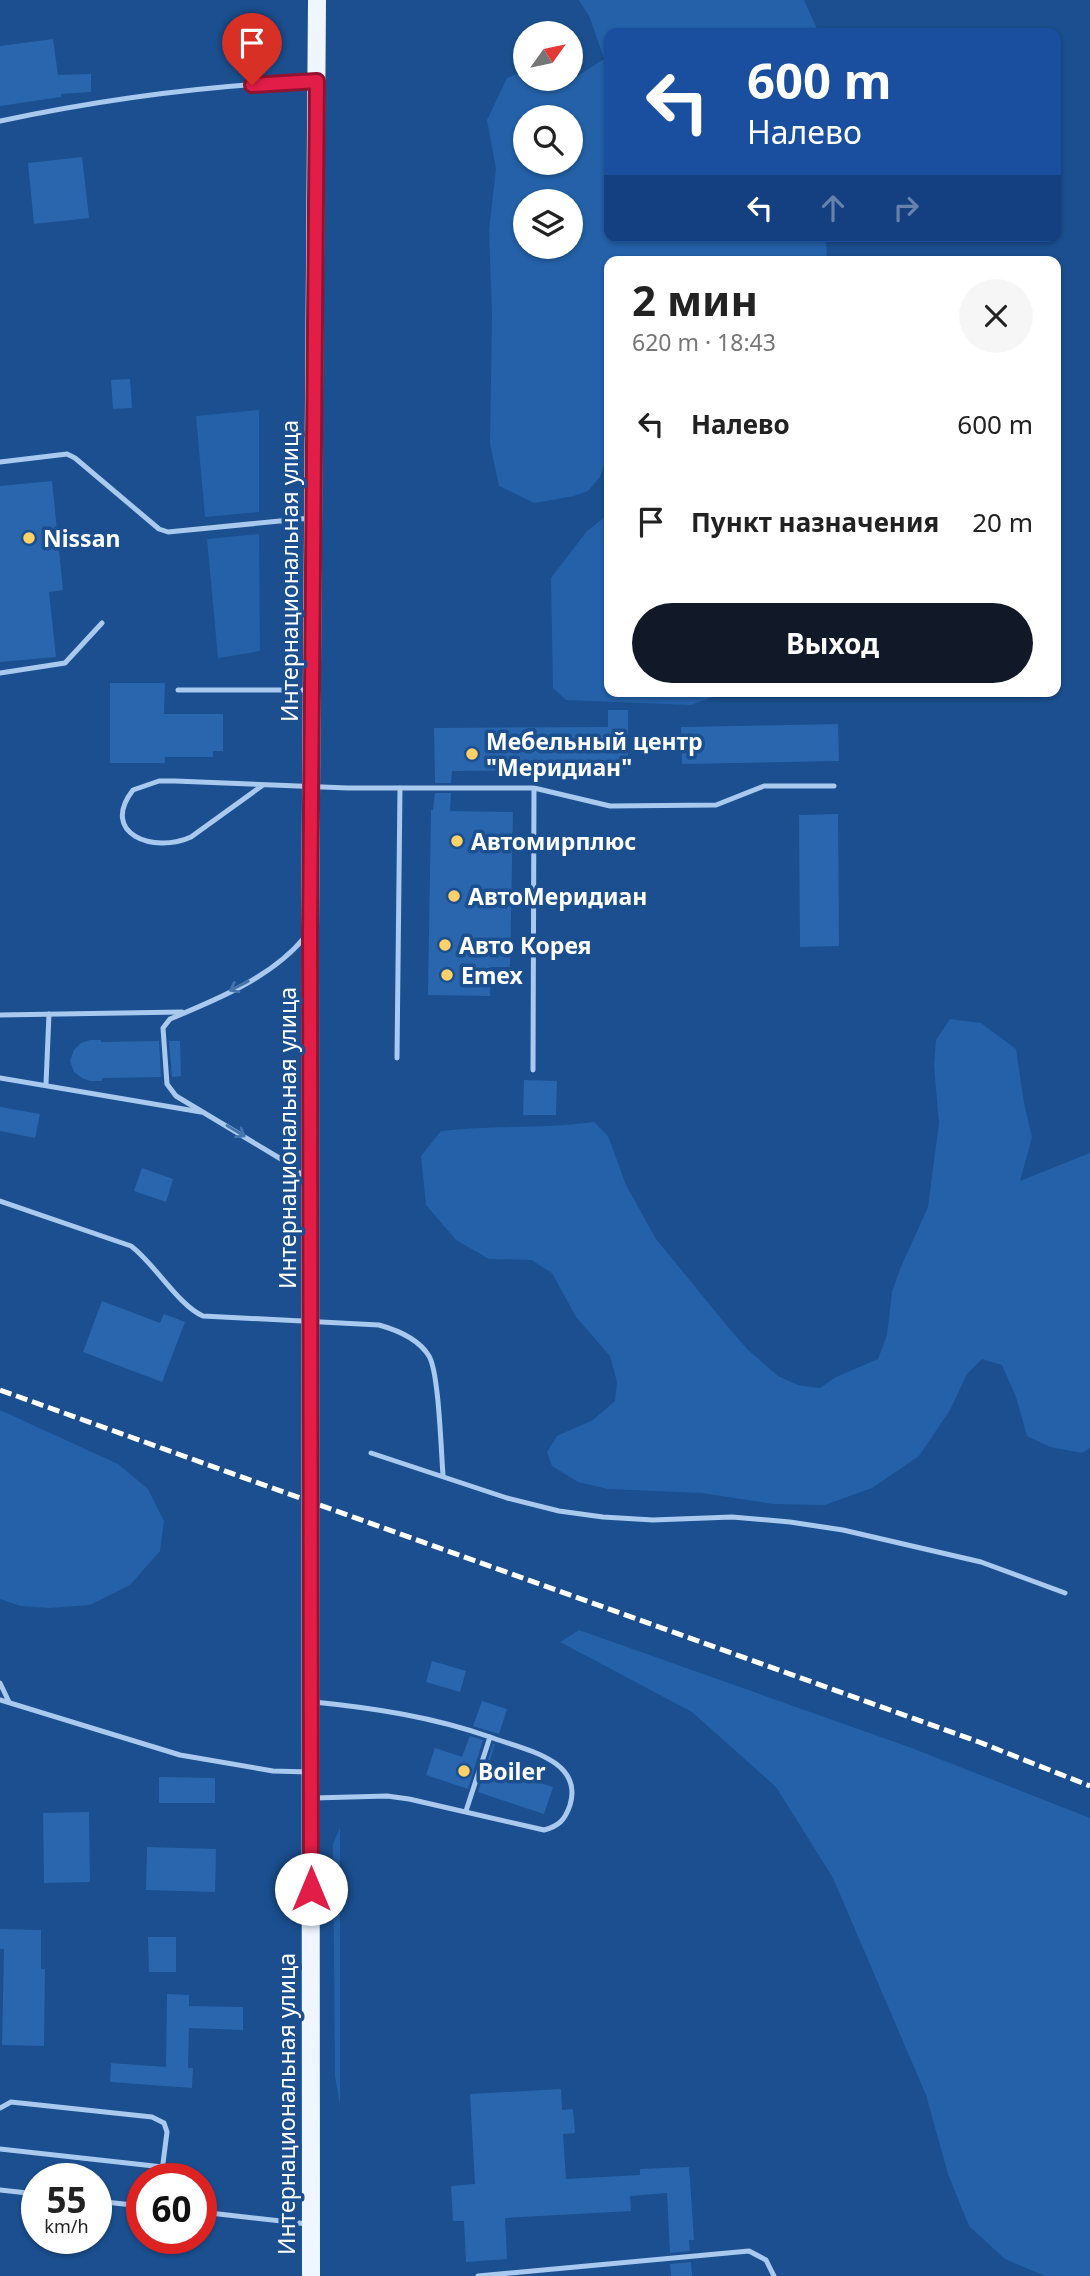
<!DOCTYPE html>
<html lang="ru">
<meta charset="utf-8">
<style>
:root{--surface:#fff;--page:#f6f6f6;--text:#222;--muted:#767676;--accent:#111827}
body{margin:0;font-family:"Noto Sans",sans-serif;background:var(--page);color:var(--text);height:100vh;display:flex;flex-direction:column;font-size:26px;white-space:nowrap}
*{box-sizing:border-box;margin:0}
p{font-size:23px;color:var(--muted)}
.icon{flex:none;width:38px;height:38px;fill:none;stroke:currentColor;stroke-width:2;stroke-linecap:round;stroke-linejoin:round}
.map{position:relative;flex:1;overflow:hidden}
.side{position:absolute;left:604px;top:256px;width:457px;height:441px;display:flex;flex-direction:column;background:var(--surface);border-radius:14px;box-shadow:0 2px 5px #0004}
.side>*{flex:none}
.banner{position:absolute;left:604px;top:28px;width:457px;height:214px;border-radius:14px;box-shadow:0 2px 5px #0004;background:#1a4fa0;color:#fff;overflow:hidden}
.needle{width:46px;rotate:57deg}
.controls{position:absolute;left:513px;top:21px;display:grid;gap:14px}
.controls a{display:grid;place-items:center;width:70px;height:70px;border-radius:50%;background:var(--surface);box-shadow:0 2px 5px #0004;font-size:35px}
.speed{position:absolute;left:21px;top:2163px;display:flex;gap:14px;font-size:35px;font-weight:700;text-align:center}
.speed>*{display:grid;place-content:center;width:91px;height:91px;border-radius:50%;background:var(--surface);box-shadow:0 2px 5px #0004;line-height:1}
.speed small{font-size:18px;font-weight:400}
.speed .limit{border:10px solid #d22;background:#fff;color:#111}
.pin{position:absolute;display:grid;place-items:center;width:60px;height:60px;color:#fff;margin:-72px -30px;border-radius:50% 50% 50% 0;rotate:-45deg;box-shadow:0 0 7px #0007}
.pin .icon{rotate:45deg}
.me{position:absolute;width:77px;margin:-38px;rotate:0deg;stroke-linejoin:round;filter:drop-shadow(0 0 5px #0008)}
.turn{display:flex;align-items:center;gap:24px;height:147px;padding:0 28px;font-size:32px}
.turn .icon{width:91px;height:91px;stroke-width:2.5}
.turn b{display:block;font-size:49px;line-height:60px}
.lanes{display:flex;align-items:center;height:66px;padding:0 28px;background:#0003;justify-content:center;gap:35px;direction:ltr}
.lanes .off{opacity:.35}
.round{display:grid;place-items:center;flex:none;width:74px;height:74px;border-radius:37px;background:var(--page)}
.headline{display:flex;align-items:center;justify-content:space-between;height:119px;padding:0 28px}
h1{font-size:42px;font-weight:700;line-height:52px}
.primary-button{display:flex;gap:14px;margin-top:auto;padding:14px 28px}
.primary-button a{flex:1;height:80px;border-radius:42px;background:var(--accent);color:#fff;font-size:28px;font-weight:700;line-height:80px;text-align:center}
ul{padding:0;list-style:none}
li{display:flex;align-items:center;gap:21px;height:98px;padding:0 28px}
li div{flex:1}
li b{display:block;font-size:26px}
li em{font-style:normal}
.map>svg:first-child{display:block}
.green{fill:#2461a8;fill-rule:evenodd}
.building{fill:#2a66ad}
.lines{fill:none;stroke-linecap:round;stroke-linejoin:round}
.lane{stroke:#a9c9ee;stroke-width:5}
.primary{stroke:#f0f6ff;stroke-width:18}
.rail{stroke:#fff;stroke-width:5;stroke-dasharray:12 5;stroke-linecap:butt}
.oneway{stroke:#4674ac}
.route-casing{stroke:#92132f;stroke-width:18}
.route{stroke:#e11d48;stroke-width:12}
.poi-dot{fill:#ffd166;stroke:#1b4f8f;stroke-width:2.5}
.labels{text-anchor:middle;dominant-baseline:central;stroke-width:7;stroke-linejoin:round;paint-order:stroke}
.poi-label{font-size:23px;font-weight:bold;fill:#fff;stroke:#1b4f8f;text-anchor:start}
.street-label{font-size:23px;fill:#fff;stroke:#1b4f8f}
</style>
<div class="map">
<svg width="1090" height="2276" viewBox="0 0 1090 2276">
<rect width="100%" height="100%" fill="#1b4f8f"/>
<g class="green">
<path d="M579,0H804L819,33H609V236H826L827,261H609V449L600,477L588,491L574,496L534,503L499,486L490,444L492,314L489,230L496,169L487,120L507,78L525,71V79H570L571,75L576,77L604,59L590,18ZM570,117V163H525V117ZM570,201V247H525V201Z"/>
<polygon points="259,410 259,512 205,517 196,416"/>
<polygon points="609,514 609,691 729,691 691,705 566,700 553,688 551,578 587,531"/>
<polygon points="259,534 260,651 218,658 207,539"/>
<path d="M950,1019L981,1023L1016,1049L1024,1103L1032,1137L1020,1181L1090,1153V1448L1082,1453L1050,1447L1027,1436L1016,1397L1002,1365L982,1359L967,1374L950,1410L919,1456L872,1488L825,1505L773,1504L702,1493L608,1489L578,1482L552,1466L547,1452L557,1436L593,1420L615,1401L617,1382L610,1356L576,1317L552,1273L531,1260L489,1259L456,1240L426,1205L421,1156L441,1131C492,1125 543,1129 594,1122L608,1136L626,1185L656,1239L728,1327L748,1350L778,1376L798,1385L820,1388L836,1377L878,1359L887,1335L892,1292L900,1269L928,1207L939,1123L934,1066L936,1040Z"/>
<polygon points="0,1410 118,1464 148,1489 164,1521 160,1551 130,1585 90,1605 49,1608 21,1606 0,1599"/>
<polygon points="579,1630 909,1747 1090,1818 1090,2276 1045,2276 1005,2259 969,2226 948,2174 926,2095 833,1878 776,1787 692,1712 560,1642"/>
<polygon points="340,1828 340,2105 335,2076 333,1844"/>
</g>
<g class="building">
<polygon points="53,39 58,75 91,74 91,92 61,94 61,97 0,106 0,46"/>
<polygon points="82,157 89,218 34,224 28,163"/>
<polygon points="130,379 132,408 113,409 111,380"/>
<polygon points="52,481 63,590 49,592 56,657 0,662 0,486"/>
<polygon points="110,683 165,683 164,714 223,714 223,751 213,751 213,757 165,757 165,763 110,763"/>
<polygon points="608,710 628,710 628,769 602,769 602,778 577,778 577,770 452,771 451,783 435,783 434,728 608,727"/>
<polygon points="838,724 839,761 682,764 681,727"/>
<polygon points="435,793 451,793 450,811 513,812 510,967 491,967 490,996 428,995 431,810 433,810"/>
<polygon points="838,814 839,946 800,947 799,815"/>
<polygon points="90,1040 101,1040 101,1042 159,1041 161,1077 102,1078 102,1081 90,1081 82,1078 74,1072 70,1061 74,1050 81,1043"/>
<polygon points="169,1041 180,1041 181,1076 172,1077"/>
<polygon points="524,1080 557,1081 556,1115 523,1115"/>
<polygon points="0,1107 40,1114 35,1138 0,1131"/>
<polygon points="142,1168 173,1179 166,1202 134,1191"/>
<polygon points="102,1301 160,1323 164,1314 185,1322 162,1382 83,1352"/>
<polygon points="432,1661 466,1671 460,1692 426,1682"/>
<polygon points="482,1701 507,1709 499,1734 473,1726"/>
<polygon points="470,1736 483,1740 468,1789 426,1775 435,1748 462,1757"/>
<polygon points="493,1744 495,1744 488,1766 553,1787 544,1814 478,1792"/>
<polygon points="159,1777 215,1778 215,1803 159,1803"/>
<polygon points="89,1812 90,1882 44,1883 43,1813"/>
<polygon points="147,1847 216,1849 215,1892 146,1890"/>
<polygon points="0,1929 41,1930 41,1969 45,1969 44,2046 2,2045 4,1949 0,1949"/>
<polygon points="148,1937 176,1937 176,1972 149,1972"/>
<polygon points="167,1994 189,1995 189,2006 243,2007 243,2030 189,2028 188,2068 193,2068 192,2088 110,2082 111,2063 166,2067"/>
<polygon points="561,2089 562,2110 573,2109 575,2133 563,2134 566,2179 640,2175 640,2169 689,2167 694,2240 689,2240 690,2251 670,2253 667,2193 630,2196 631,2211 505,2218 507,2259 466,2262 464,2221 453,2221 451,2186 475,2184 470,2094"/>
<polygon points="691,2262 692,2276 671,2276 670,2264"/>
</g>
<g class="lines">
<g class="lane">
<path d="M0,121C103,99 208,85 314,81"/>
<polyline points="0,462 67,454 75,458 159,529 168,532 311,518"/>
<polyline points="0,673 65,663 102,623"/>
<polyline points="178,690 310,690"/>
<path d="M263,785L191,837C154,854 99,834 133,790L159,781H175L348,788H534L610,806L716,805L764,786H834"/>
<path d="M304,938C272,977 216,1000 170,1019L163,1028L167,1084L176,1096L286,1162L307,1179"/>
<polyline points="0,1015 182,1012"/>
<polyline points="397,1058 400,788"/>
<polyline points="533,1070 534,788"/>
<polyline points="0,1078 201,1112"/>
<polyline points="46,1084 49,1014"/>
<path d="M0,1201L131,1246C154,1263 179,1306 203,1316L379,1325C397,1330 418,1338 429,1356C439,1373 441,1451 443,1475"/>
<polyline points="371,1453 507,1498 559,1511 603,1517 653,1520 732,1517 790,1522 843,1530 981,1562 1065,1593"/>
<polyline points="0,1683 9,1702"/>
<polyline points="0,1700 180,1755 273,1771 309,1772"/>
<path d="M314,1702C374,1708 433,1717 490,1737L466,1811"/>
<path d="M314,1798L387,1796L409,1799L544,1830C559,1826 565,1820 570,1805C584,1759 522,1749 490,1737"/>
<polyline points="0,2108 11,2102 152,2117 164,2123 167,2132 161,2179"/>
<polyline points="0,2149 163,2167"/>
<polyline points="0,2190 37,2194"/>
<polyline points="96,2201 142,2206"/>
<polyline points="201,2212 308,2224"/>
<polyline points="478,2276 749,2251 766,2260 774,2276"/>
</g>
<polyline class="primary" points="311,2276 310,930 317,0"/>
<polyline class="rail" points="0,1390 979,1742 1090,1786"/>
</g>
<defs><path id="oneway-shaft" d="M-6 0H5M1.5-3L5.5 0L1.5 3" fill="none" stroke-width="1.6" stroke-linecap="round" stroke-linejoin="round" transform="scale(1.75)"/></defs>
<g class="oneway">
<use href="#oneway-shaft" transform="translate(239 986) rotate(153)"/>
<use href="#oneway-shaft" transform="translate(236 1131) rotate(31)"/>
</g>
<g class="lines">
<g class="route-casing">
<polyline id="route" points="252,85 317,81 310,930 311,1889"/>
</g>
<use href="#route" class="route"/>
</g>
<g class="poi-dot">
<circle cx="29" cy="538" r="7"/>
<circle cx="472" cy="754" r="7"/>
<circle cx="457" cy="841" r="7"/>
<circle cx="454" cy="896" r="7"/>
<circle cx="445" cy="945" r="7"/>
<circle cx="447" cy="975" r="7"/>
<circle cx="464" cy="1771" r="7"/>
</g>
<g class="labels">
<g class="poi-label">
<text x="43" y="538">Nissan</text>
<text x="486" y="741">Мебельный центр<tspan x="486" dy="26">"Меридиан"</tspan></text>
<text x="471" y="841">Автомирплюс</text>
<text x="468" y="896">АвтоМеридиан</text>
<text x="459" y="945">Авто Корея</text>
<text x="461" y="975">Emex</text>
<text x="478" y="1771">Boiler</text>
</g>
<g class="street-label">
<text transform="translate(289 571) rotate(-90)">Интернациональная улица</text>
<text transform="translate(287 1138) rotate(-90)">Интернациональная улица</text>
<text transform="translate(286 2104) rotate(-90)">Интернациональная улица</text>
</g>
</g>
</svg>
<div class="controls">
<a><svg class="needle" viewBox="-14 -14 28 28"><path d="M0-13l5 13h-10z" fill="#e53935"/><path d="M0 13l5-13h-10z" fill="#767676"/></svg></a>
<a><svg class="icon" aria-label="search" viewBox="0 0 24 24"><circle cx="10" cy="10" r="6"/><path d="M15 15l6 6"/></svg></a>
<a><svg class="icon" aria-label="layers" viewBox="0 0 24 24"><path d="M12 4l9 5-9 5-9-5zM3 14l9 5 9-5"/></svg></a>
</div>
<div class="speed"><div>55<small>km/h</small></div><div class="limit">60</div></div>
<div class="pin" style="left:252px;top:85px;background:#d93025"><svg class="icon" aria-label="arrive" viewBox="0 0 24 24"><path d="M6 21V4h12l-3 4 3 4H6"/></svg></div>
<svg class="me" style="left:311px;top:1889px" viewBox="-20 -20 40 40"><circle r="19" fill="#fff"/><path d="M0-13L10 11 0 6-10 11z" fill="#e11d48"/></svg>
<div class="banner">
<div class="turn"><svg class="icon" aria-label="left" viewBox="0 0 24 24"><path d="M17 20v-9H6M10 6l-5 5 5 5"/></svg><div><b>600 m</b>Налево</div></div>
<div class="lanes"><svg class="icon" aria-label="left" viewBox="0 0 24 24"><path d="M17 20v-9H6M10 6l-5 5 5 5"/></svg><svg class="icon off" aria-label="ahead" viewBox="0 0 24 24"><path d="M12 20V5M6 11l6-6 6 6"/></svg><svg class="icon off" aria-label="right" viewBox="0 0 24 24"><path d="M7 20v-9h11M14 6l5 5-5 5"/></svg></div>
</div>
<section class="side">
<div class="headline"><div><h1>2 мин</h1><p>620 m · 18:43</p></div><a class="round"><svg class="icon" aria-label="close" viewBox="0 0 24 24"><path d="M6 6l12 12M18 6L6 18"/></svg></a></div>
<ul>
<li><svg class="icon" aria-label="left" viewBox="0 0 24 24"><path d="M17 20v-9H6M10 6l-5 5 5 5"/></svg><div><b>Налево</b></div><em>600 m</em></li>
<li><svg class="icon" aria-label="arrive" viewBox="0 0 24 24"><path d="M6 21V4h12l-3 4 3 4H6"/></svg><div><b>Пункт назначения</b></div><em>20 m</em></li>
</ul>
<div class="primary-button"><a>Выход</a></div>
</section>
</div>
